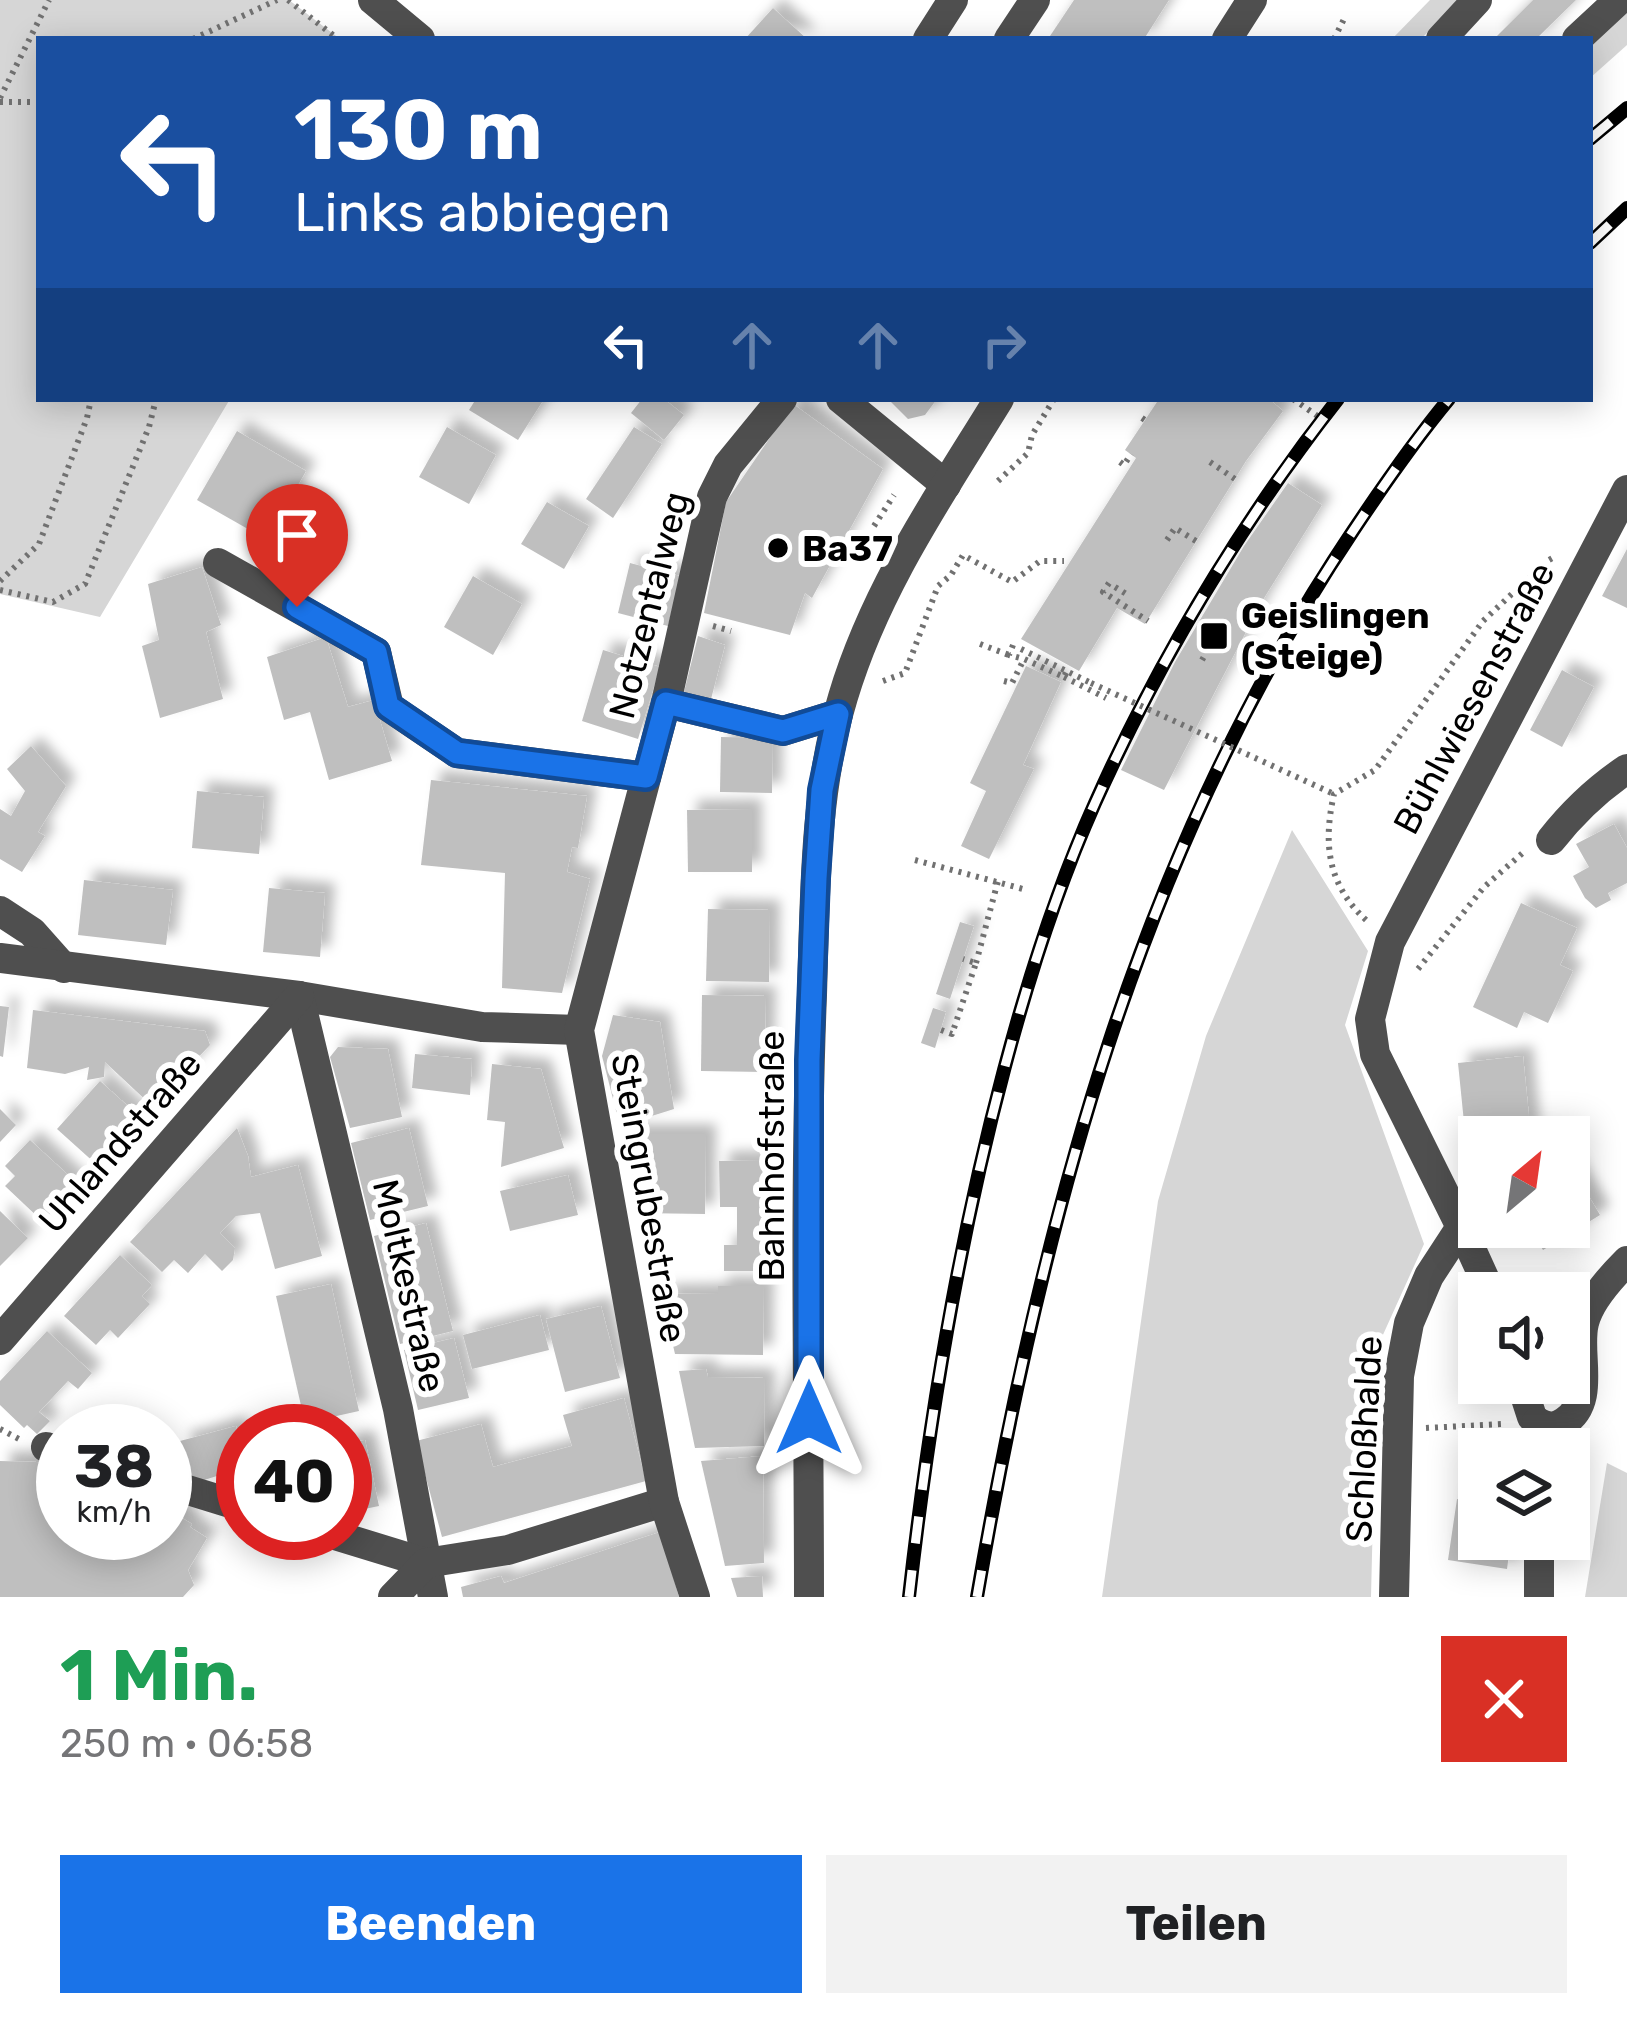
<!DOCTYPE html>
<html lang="de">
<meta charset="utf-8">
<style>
:root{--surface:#fff;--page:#f2f2f2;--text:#202124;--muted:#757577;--accent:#1a73e8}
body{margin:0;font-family:Rubik,sans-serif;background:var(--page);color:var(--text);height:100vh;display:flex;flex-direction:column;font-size:45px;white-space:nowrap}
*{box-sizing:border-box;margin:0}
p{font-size:39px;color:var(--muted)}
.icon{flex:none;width:66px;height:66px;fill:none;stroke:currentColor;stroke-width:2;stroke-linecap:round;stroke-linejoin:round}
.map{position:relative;height:1597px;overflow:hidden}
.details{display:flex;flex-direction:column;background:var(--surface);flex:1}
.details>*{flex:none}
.guide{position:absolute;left:36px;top:36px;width:1557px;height:366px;border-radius:0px;box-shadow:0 6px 30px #0003;background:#1a4fa0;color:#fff;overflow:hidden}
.needle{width:78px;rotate:29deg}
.fabs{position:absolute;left:1458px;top:1116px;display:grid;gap:24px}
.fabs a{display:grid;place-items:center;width:132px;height:132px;border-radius:0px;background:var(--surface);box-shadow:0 6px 30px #0003;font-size:60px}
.speed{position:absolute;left:36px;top:1404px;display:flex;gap:24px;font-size:60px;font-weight:700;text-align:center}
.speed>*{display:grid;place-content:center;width:156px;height:156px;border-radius:50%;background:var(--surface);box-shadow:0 6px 30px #0003;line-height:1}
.speed small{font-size:30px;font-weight:400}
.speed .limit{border:18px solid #d22;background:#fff;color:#111}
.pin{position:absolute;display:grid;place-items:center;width:102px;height:102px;color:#fff;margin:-123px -51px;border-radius:50% 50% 50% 0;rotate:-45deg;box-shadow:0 0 12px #0007}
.pin .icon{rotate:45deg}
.me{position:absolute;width:132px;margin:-66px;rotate:0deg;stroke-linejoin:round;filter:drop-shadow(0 0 9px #0008)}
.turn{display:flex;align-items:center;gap:42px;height:252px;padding:0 60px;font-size:54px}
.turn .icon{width:156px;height:156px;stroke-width:2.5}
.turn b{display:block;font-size:84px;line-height:102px}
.lanes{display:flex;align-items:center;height:114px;padding:0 60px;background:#0003;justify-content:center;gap:60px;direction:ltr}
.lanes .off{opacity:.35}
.round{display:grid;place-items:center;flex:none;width:126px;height:126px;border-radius:0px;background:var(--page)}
.head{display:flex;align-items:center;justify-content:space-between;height:204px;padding:0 60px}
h1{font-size:72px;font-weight:700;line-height:90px;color:#1e9e55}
.action{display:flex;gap:24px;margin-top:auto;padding:24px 60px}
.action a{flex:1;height:138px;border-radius:0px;background:var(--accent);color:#fff;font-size:48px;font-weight:700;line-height:138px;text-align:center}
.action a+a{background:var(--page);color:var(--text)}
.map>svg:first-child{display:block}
.green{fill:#d6d6d6}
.building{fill:#bfbfbf;filter:url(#shadow)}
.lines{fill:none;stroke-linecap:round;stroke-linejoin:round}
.path{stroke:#717171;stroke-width:6;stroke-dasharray:3 6;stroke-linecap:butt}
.minor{stroke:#4f4f4f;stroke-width:30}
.rail-casing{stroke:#000;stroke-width:14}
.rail{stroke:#fff;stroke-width:9;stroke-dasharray:27;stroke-linecap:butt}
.path-bridge{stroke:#717171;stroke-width:6;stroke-dasharray:3 6;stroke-linecap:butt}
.route-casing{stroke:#114b97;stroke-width:30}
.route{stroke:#1a73e8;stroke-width:21}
.poi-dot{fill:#000;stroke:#fff;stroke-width:4.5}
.labels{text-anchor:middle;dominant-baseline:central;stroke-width:12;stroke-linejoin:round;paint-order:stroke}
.poi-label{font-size:36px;font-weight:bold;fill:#000;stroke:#fff;text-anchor:start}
.street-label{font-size:36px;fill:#000;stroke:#fff}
</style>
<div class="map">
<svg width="1627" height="1597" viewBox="0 0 1627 1597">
<defs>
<filter id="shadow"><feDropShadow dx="10" dy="-10" stdDeviation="6" flood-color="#0004"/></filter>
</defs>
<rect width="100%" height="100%" fill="#fff"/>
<g class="green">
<polygon points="0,0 289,0 340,39 39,39 39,399 230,399 100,617 0,594"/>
<polygon points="1430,0 1459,0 1421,39 1392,39"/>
<polygon points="1627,8 1627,45 1590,78 1590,41"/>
<polygon points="1292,830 1368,951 1345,1025 1424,1244 1377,1348 1371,1597 1102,1597 1158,1201 1206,1036"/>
<polygon points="1607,1463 1627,1473 1627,1597 1585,1597"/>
</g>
<g class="building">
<polygon points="1074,0 1169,0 1144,39 1048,39"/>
<polygon points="1533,0 1576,0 1536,39 1494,39"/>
<polygon points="773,8 807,39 745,39"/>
<polygon points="476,399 544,399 518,440 469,410"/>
<polygon points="642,399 664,399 684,415 664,440 631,413"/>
<polygon points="888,399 937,399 925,415 908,419"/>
<polygon points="1159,399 1269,399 1283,411 1246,461 1145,624 1117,608 1079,671 1021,639 1136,458 1125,450"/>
<polygon points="793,404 883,469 812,598 805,593 790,635 704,613 726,502"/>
<polygon points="447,427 496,455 469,504 419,477"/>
<polygon points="634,427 662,444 613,518 586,499"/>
<polygon points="237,431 306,471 267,540 197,500"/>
<polygon points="1288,483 1322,505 1261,603 1164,790 1121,770 1175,662 1244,546"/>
<polygon points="547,502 589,526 564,569 521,544"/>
<polygon points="1627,549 1627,608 1602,596"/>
<polygon points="630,563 680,576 668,626 618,613"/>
<polygon points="202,567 221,625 206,632 223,699 160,718 142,646 159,640 148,584"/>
<polygon points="473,576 522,604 493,655 444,627"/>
<polygon points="698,636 725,645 710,703 683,696"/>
<polygon points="326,637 348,707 374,700 392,761 329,780 310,712 284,720 267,657"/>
<polygon points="603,650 660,667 638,739 582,721"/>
<polygon points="1026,666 1061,682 1023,765 1034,769 989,859 961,846 986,791 970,783"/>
<polygon points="1562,670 1594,687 1562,747 1530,730"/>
<polygon points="721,737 773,738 772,793 720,792"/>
<polygon points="31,746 66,786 38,832 45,836 22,872 0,859 0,809 11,816 25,791 7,769"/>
<polygon points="431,780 587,796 578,848 572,847 567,872 590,879 562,993 502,988 505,873 421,865"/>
<polygon points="197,791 264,797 259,854 192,848"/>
<polygon points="752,809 752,872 688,872 687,810"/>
<polygon points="1614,824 1627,848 1627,883 1608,893 1611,900 1596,908 1585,898 1573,876 1589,867 1576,844"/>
<polygon points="84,880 173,890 166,945 78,935"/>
<polygon points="269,888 325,893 320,957 263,952"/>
<polygon points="1521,903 1577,928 1560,965 1573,971 1548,1023 1524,1012 1517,1028 1473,1007"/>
<polygon points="708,909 770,910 769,982 706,981"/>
<polygon points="960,922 974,926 950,999 936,994"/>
<polygon points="702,995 766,996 764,1072 701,1071"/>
<polygon points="0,1006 9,1007 3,1057 0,1056"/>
<polygon points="933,1008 946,1012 935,1048 921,1043"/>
<polygon points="33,1010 205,1031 210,1045 152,1106 105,1062 104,1077 87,1080 89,1067 65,1074 27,1068"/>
<polygon points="613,1015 660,1022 674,1109 620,1126 602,1056"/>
<polygon points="338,1047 388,1049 402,1117 350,1128 330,1057"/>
<polygon points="415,1054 472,1059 470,1095 412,1088"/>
<polygon points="1523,1056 1531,1136 1479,1137 1479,1141 1466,1142 1458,1063"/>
<polygon points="492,1064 541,1069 564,1148 501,1167 505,1122 487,1120"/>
<polygon points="100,1081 140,1117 97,1165 57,1129"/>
<polygon points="0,1109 16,1125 0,1142"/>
<polygon points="237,1128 248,1156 251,1177 298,1165 322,1256 275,1269 260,1213 236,1216 220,1233 235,1248 233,1260 222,1271 205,1254 188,1273 174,1260 162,1272 130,1242"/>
<polygon points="409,1128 428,1206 370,1220 351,1143"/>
<polygon points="626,1134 706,1134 705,1214 639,1213"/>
<polygon points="30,1140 78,1184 43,1222 5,1186 15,1176 5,1166"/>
<polygon points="762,1160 764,1271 724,1271 724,1245 737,1245 737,1207 720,1207 719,1161"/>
<polygon points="1569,1163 1600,1215 1543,1250 1529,1227 1569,1227"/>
<polygon points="568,1175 578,1215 510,1231 500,1191"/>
<polygon points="0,1211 28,1238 0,1266"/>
<polygon points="426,1223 453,1331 400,1344 374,1236"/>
<polygon points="120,1255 152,1285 142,1296 150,1304 118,1338 110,1330 96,1345 64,1316"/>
<polygon points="331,1284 359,1411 305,1423 276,1296"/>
<polygon points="718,1286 764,1286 763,1355 675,1354 661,1294 718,1293"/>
<polygon points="601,1306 620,1378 565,1392 546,1319"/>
<polygon points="540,1315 549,1350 472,1369 463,1335"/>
<polygon points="47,1331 92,1373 78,1389 68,1381 39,1412 50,1421 37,1434 27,1425 24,1428 0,1405 0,1381"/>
<polygon points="454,1338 469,1398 418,1410 404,1350"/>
<polygon points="706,1369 708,1377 765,1378 764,1446 695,1448 679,1371"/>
<polygon points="624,1398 646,1481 442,1537 416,1441 481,1424 493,1467 572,1446 563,1415"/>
<polygon points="236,1426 239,1438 243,1437 243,1468 191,1484 180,1441"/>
<polygon points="365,1440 379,1506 345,1513 345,1444"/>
<polygon points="763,1456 764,1563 725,1566 701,1461"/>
<polygon points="0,1461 37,1462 63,1476 63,1533 165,1533 165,1511 176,1511 183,1515 182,1518 192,1524 190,1527 207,1538 188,1570 194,1585 183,1597 0,1597"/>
<polygon points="1457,1499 1479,1503 1479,1539 1511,1539 1507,1569 1448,1560"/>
<polygon points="660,1532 679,1597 463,1597 461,1587 501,1576 504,1583"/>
<polygon points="762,1576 763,1597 737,1597 731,1578"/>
</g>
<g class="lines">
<g class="path">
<polyline points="288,0 338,39"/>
<polyline points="193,39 277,0"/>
<polyline points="1334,39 1345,17"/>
<polyline points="0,98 49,0"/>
<polyline points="0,102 39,102"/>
<polyline points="1293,399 1329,424"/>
<polyline points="1142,418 1145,420"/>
<polyline points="1120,462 1124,465 1131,454"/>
<polyline points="1210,462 1235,479"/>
<polyline points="998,481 1028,453 1032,435 1054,399"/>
<polyline points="874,526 894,495"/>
<polyline points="1167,540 1175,528 1196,541"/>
<polyline points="0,581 39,544 87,418 91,399"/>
<polyline points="1109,583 1103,592 1148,621"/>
<polyline points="1115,587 1128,595"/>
<polyline points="0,590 53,602 85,584 149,427 156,399"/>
<polyline points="713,626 731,631"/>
<polyline points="980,644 1009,655"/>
<polyline points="1013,645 1009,655 1024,659 1064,677 1067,671"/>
<polyline points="1021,649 1091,683"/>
<polyline points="1202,660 1206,653"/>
<polyline points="1064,677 1106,698"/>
<polyline points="883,681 905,673 938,586 951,575 963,555 1012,582 1040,561 1064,561"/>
<polyline points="1004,681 1012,683 1024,659"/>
<polyline points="915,860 1023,889"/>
<path d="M1366,920C1327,884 1323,843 1334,794L1375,770L1483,621L1547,561L1556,556"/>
<polyline points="976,963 998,881"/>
<polyline points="1418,969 1484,887 1526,850"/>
<polyline points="941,1030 952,1034 976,963 963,959"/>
<polyline points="1426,1428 1503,1424"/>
<polyline points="0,1429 19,1439"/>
</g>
<g class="minor">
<polyline points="373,0 420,39"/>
<polyline points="928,39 953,0"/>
<polyline points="1009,39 1035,0"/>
<polyline points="1227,39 1252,0"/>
<polyline points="1441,39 1477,0"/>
<polyline points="1577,39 1619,0"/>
<polyline points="841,399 946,485"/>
<polyline points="218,563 376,652 389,707 457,753 646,777"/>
<polyline points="666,703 783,731 838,714"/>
<path d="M1551,840C1573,812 1597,789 1627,769"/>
<polyline points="0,911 32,932 64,968"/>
<polyline points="0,958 299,996 482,1027 579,1030"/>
<polyline points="299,996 398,1409 433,1597"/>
<polyline points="1491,1293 1461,1227 1375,1054 1370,1019 1390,942 1627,490"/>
<polyline points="0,1340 299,996"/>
<polyline points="1521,1383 1532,1417 1537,1422 1538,1449"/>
<path d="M1537,1422C1547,1427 1554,1429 1564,1422C1597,1402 1576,1353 1584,1323C1589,1301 1612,1276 1627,1261"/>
<polyline points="46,1447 63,1452"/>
<polyline points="165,1483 243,1507"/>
<polyline points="328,1533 426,1563"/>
<polyline points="393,1597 426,1563 508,1550 664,1502"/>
<polyline points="695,1597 664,1502 579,1030 666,703 712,497 728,465 782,399"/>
<path d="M809,1597C809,1397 804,1195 812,995C815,895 814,793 843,697C876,587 940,495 999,399"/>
<polyline points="1394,1597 1399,1376 1409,1323 1429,1276 1461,1227"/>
<polyline points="1539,1597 1539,1539"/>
</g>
<g class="rail-casing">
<g id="rail">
<polyline points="1590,139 1627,108"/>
<polyline points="1590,243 1627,208"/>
<path d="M909,1597C929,1419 958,1243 1004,1070C1028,979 1057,888 1095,803C1160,658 1240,524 1338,399"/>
<path d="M977,1597C1041,1224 1139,849 1353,531C1383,486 1414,441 1449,399"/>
</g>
</g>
<use href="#rail" class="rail"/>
<polyline class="path-bridge" points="1091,683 1334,794"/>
</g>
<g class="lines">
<g class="route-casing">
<polyline id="route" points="297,607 376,652 388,706 457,753 646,777 666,703 783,731 838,714 822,790 816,878 809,1060 809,1418"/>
</g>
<use href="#route" class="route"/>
</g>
<g class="poi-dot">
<circle cx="778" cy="548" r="12"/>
<rect x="1199" y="621" width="30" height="30" rx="6"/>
</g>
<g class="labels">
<g class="poi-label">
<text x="802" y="548">Ba37</text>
<text x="1241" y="615">Geislingen<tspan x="1241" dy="41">(Steige)</tspan></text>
</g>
<g class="street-label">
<text transform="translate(649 605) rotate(-76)">Notzentalweg</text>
<text transform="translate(1474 698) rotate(-62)">Bühlwiesenstraße</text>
<text transform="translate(120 1142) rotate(-49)">Uhlandstraße</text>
<text transform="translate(771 1156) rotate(-90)">Bahnhofstraße</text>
<text transform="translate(649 1198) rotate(80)">Steingrubestraße</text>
<text transform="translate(409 1286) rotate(77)">Moltkestraße</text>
<text transform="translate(1364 1439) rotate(-87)">Schloßhalde</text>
</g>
</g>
</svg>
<div class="fabs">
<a><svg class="needle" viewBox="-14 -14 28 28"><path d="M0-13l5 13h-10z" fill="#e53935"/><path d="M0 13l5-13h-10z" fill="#757577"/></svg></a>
<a><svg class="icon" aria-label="sound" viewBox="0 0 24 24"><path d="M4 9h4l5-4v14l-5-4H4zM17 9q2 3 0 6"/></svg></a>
<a><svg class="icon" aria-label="layers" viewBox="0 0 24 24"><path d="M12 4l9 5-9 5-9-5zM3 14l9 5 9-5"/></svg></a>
</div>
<div class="speed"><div>38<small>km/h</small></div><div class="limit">40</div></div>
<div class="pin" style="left:297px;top:607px;background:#d93025"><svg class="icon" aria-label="arrive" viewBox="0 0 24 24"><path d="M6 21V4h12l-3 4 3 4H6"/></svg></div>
<svg class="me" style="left:809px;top:1418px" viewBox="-20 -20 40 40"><path d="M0-17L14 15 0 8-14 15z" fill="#1a73e8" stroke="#fff" stroke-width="4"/></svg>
<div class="guide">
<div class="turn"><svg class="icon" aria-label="left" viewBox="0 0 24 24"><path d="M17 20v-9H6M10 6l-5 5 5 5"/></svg><div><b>130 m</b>Links abbiegen</div></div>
<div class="lanes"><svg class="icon" aria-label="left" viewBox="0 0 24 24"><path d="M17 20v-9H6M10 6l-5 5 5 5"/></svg><svg class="icon off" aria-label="ahead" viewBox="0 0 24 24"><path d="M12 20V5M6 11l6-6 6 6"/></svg><svg class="icon off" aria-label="ahead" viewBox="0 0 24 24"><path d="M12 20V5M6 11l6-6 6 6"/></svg><svg class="icon off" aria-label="right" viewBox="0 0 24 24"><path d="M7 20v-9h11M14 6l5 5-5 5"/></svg></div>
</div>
</div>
<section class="details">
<div class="head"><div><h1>1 Min.</h1><p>250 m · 06:58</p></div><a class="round" style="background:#d93025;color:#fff"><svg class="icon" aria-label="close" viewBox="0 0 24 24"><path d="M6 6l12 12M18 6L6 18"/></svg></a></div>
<div class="action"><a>Beenden</a><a>Teilen</a></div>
</section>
